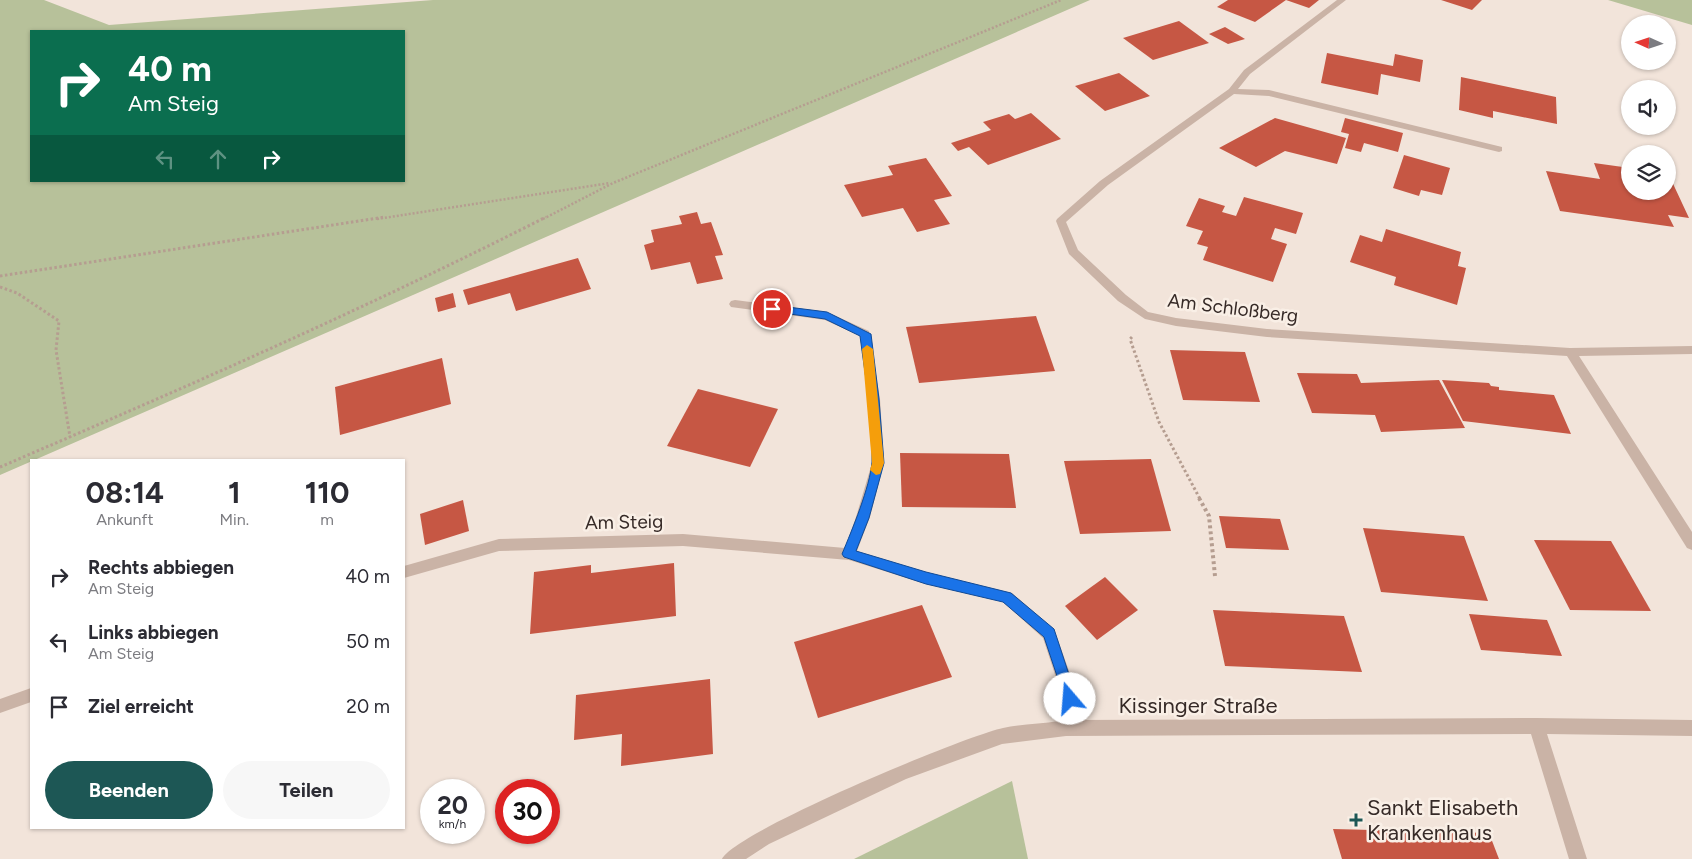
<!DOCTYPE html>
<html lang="de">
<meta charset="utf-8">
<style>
:root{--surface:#fff;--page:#f7f7f7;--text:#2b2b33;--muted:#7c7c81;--accent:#1d5755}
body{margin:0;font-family:Figtree,sans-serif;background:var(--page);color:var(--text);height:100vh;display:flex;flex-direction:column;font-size:19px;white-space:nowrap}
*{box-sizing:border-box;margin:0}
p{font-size:16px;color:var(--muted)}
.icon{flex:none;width:28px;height:28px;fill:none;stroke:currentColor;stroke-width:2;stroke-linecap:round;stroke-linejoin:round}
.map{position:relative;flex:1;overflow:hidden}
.panel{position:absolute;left:30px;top:459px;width:375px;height:370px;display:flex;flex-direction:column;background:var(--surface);border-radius:0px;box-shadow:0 1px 4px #0004}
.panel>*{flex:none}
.guide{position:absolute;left:30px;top:30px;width:375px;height:152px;border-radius:0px;box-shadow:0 1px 4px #0004;background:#0b6e4f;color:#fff;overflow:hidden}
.needle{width:32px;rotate:273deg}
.controls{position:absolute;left:1621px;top:15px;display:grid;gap:10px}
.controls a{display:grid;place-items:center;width:55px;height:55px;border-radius:50%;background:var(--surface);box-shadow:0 1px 4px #0004;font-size:25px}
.speed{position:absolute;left:420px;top:779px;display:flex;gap:10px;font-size:25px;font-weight:700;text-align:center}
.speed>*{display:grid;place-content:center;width:65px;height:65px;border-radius:50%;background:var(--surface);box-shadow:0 1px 4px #0004;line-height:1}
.speed small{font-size:12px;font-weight:400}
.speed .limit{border:8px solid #d22;background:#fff;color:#111}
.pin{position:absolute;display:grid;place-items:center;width:42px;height:42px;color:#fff;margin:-21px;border:2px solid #fff;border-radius:50%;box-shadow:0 1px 5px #0007}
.me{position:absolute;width:55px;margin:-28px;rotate:342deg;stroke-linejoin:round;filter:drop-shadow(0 0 4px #0008)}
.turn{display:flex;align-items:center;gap:18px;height:105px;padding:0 15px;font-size:22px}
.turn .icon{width:65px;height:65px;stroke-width:2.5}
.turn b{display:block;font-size:35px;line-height:42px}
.lanes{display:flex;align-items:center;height:48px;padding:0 15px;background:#0003;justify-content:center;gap:25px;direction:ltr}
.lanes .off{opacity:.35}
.eta{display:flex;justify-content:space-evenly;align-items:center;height:85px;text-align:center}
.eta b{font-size:30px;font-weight:700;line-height:35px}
.button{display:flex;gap:10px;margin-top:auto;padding:10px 15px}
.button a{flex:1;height:58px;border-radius:30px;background:var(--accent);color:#fff;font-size:20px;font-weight:700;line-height:58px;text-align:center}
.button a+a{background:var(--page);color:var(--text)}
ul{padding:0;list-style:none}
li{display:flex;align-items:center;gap:15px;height:65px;padding:0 15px}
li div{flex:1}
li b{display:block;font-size:19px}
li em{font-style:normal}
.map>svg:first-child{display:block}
.green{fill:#b7c19a;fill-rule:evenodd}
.building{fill:#c65744}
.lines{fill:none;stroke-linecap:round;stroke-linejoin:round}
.path-far2{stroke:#b59d90;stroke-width:2.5;stroke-dasharray:2 2;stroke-linecap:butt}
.path-far1{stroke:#b59d90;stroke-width:3;stroke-dasharray:2.5 2.5;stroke-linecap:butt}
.path{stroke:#b59d90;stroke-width:4;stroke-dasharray:3 3;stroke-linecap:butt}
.minor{fill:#cab3a6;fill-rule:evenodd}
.route{fill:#1a73e8;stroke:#114b97}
.slow{fill:#f59e0b}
.poi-dot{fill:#1d5755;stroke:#f9efe6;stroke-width:2}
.labels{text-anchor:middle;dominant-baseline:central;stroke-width:5;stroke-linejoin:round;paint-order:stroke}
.street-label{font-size:19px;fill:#362a27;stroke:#f9efe6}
.near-street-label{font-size:22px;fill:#362a27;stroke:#f9efe6}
.near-poi-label{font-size:22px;fill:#362a27;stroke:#f9efe6;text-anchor:start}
</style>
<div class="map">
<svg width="1692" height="859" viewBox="0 0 1692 859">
<rect width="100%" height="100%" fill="#f2e4da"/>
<g class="green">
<path d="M0,0H44L109,25L433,0H1090L0,475ZM31,31H404V181H31Z"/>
<polygon points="1608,0 1692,0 1692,25"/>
<polygon points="1012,781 1028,859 854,859"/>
</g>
<g class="building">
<polygon points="1228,0 1286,0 1255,22 1217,7"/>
<polygon points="1286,0 1319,0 1309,8"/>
<polygon points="1441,0 1482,0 1472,10"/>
<polygon points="1179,21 1209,43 1153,60 1123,38"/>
<polygon points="1225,27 1245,39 1228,44 1209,34"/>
<polygon points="1327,53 1393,66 1395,54 1423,60 1420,82 1381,74 1378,95 1321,83"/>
<polygon points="1119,73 1150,96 1105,111 1075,86"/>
<polygon points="1461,77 1556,97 1557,124 1493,111 1493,118 1459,110"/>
<polygon points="1031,113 1061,139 988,165 969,147 958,151 951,143 991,130 983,122 1009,114 1015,119"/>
<polygon points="1275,118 1346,138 1337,164 1285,151 1256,167 1219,148"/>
<polygon points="1345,118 1403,133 1398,152 1364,143 1361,152 1345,148 1349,134 1341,132"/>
<polygon points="1404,155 1450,168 1442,195 1421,190 1419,196 1393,188"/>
<polygon points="926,158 952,196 934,200 950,224 917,232 903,208 862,217 844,185 893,175 888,166"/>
<polygon points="1594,163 1630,168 1630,191 1668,191 1668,173 1689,218 1668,215 1674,227 1560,211 1546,171 1600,179"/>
<polygon points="1244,197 1303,213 1296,234 1275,228 1271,239 1287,244 1273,282 1203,260 1208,247 1197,244 1203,231 1186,226 1199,198 1225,206 1222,212 1236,216"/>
<polygon points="697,212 701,224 711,222 723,255 715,256 723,279 697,284 690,262 651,270 644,245 654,242 651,230 682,224 679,216"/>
<polygon points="1386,229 1461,252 1458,266 1466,268 1457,305 1394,285 1396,277 1350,262 1360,235 1382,242"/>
<polygon points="578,258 591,289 516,311 510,293 468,305 463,290"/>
<polygon points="453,293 456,307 438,312 435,298"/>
<polygon points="1036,316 1055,371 919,383 906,327"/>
<polygon points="1170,350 1245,352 1260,402 1183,400"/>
<polygon points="442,358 451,404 340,435 335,387"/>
<polygon points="1297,373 1357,374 1361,383 1439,380 1465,428 1381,432 1375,415 1312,413"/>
<polygon points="1442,380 1489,383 1491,386 1499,387 1499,390 1554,395 1571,434 1463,421"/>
<polygon points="698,389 778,409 750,467 667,446"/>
<polygon points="900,453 1009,454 1016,508 902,507"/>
<polygon points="1151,459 1171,531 1080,534 1064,461"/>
<polygon points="463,500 469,531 425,545 420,514"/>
<polygon points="1219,516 1280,519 1289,550 1226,548"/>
<polygon points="1363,528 1464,536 1488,601 1381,592"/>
<polygon points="1534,540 1611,541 1651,611 1570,610"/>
<polygon points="674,563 676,616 530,634 534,572 591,565 591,573"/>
<polygon points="1105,577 1138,610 1097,640 1065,606"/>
<polygon points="922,605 952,677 818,718 794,642"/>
<polygon points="1213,610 1344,616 1362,672 1225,666"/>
<polygon points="1469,614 1547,620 1562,656 1481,650"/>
<polygon points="710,679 713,754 621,766 622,734 574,740 576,695"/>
<polygon points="1333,829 1489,833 1499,859 1342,859"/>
</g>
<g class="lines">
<g class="path-far2">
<polyline points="377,219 610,183"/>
<polyline points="543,219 613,183 1061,0"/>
</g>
<g class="path-far1">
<polyline points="0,276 385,217"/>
<polyline points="0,287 17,293 59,321 56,350 70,437"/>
<polyline points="1132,337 1130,339 1159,422 1200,499"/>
<path d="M0,467C184,388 367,308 546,217"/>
</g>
<polyline class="path" points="1199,498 1209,516 1215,576"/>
<g class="minor">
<polygon points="1337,0 1346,0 1250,74 1238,89 1269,90 1502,147 1502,151 1499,152 1269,96 1234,94 1108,185 1066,222 1078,250 1126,295 1148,312 1176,318 1267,329 1570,348 1692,346 1692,354 1579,356 1692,532 1692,550 1687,548 1567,356 1267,337 1176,326 1145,319 1118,301 1069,254 1056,221 1057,219 1100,181 1229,89 1244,70"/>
<path d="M735,300L827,312L869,331L880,399L884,463L870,517L857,551L926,572L1012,593L1054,629L1079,699L1075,720L1537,718L1692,720V736L1547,734L1587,859H1569L1531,734L1066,736L1002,744L906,779L769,844L746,859H722C734,832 965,736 1003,728C1021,724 1041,724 1059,721L1063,699L1043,638L1003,602L926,584L849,560L683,546L499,551L404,578V566L499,539L683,534L845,548L856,517L872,463L868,399L860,336L825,320L731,307L729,304L731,301Z"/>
<polygon points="31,688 31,702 0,713 0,699"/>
</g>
</g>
<path class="route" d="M772,305L827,312L871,334L879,399L884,463L869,518L856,551L926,572L1011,593L1054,629L1077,699L1075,703L1070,705L1066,703L1044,637L1003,602L926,584L844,557L842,554C852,530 870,487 872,462C874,422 865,376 860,336L825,319L769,311L767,309Z"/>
<polygon class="slow" points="867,345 873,349 884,463 880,474 876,475 870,470 872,463 862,349"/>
<path class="poi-dot" d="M1353.5 812.5h5v5h5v5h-5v5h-5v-5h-5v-5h5z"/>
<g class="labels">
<g class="street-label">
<text transform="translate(1233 308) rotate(7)">Am Schloßberg</text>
<text transform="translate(624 522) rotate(-1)">Am Steig</text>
</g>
<g class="near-street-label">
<text x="1198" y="705">Kissinger Straße</text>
</g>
<g class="near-poi-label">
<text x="1367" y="807">Sankt Elisabeth<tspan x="1367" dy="25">Krankenhaus</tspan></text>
</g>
</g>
</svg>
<div class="controls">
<a><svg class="needle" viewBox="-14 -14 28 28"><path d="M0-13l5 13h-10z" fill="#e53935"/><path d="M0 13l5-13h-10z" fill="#7c7c81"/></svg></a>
<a><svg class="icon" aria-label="sound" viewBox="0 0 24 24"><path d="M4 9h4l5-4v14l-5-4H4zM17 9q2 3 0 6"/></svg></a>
<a><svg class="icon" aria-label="layers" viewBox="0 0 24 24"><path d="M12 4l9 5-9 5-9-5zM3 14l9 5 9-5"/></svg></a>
</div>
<div class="speed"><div>20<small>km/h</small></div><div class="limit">30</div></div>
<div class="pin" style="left:772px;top:309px;background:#d93025"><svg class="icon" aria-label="arrive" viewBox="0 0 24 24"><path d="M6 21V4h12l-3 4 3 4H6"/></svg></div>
<svg class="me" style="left:1070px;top:699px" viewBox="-20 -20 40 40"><circle r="19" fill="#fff"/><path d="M0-13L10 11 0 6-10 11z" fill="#1a73e8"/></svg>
<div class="guide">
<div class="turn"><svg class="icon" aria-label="right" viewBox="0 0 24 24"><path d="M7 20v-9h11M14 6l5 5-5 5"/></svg><div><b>40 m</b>Am Steig</div></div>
<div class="lanes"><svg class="icon off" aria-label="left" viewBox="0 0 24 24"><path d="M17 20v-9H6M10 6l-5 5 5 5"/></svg><svg class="icon off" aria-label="ahead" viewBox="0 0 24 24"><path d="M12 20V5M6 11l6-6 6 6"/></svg><svg class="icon" aria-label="right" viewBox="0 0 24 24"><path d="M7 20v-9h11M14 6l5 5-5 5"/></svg></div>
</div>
<section class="panel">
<div class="eta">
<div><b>08:14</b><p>Ankunft</p></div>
<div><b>1</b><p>Min.</p></div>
<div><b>110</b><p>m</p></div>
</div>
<ul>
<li><svg class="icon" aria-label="right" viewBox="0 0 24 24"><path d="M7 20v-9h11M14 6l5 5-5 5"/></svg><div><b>Rechts abbiegen</b><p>Am Steig</p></div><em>40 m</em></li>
<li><svg class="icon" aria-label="left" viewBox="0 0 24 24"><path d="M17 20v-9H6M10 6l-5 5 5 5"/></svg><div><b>Links abbiegen</b><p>Am Steig</p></div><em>50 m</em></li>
<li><svg class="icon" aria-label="arrive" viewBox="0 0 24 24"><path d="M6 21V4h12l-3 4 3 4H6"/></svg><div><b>Ziel erreicht</b></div><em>20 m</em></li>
</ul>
<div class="button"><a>Beenden</a><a>Teilen</a></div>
</section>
</div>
